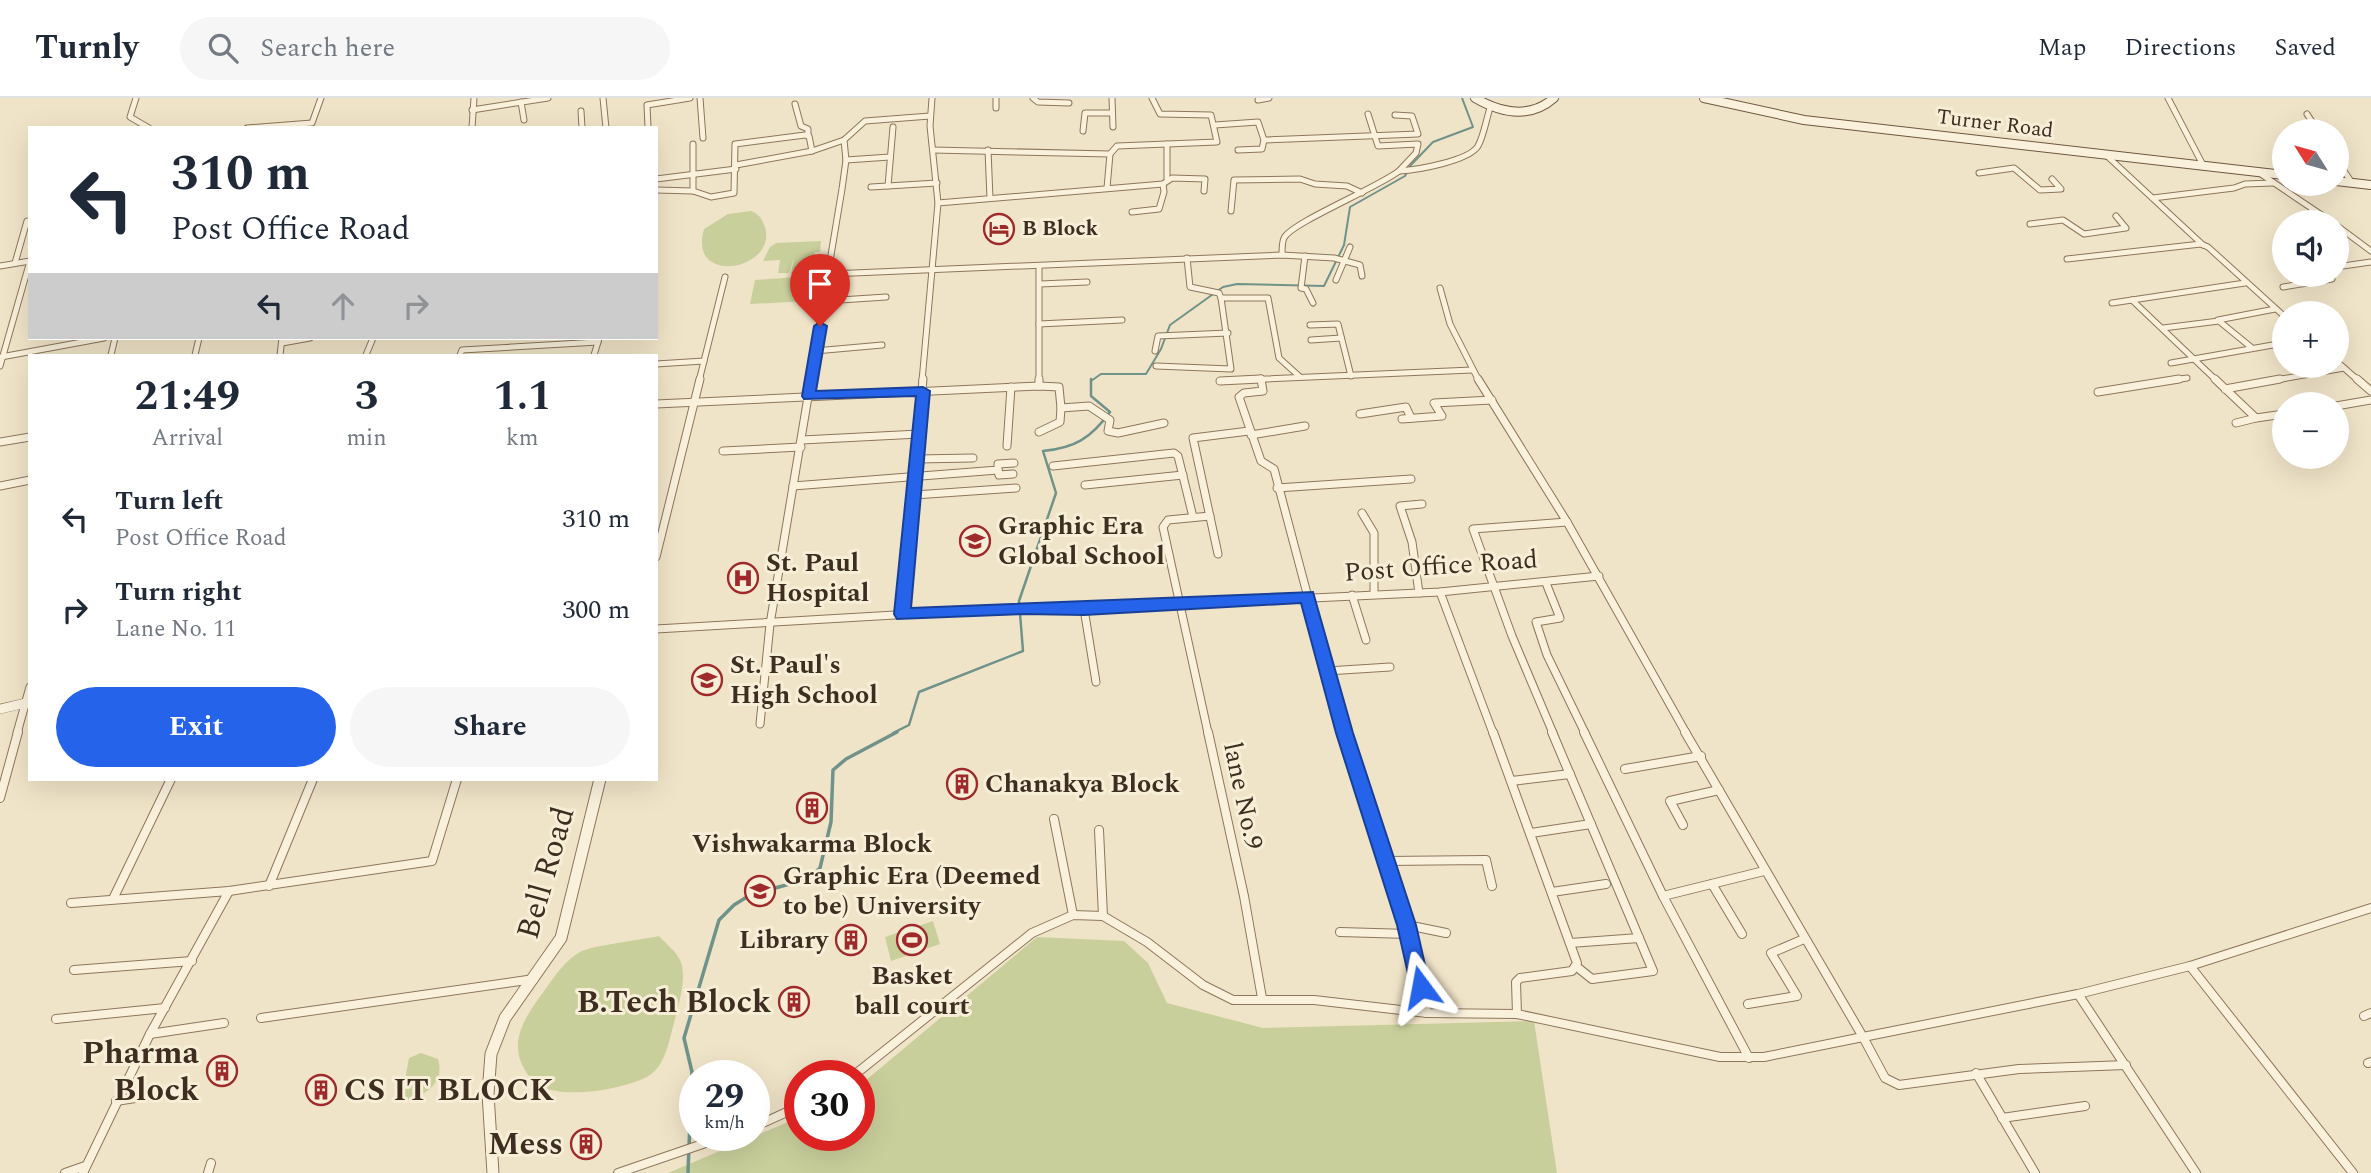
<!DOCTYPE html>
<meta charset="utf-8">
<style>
:root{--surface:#fff;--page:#f6f6f7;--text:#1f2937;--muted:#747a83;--line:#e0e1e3;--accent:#2563eb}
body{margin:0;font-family:Spectral,serif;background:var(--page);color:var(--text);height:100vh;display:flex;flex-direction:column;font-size:26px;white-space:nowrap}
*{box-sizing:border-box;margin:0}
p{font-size:23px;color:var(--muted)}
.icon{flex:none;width:38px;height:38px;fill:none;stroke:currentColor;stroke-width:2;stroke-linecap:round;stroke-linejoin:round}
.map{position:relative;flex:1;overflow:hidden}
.drawer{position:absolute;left:28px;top:256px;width:630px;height:427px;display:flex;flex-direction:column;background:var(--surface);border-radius:0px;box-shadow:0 7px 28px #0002}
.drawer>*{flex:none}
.top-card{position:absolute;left:28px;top:28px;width:630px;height:214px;border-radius:0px;box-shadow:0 7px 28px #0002;background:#fff;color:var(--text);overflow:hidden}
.needle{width:46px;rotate:307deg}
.controls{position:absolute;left:2272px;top:21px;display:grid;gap:14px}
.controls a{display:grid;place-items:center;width:77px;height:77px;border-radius:50%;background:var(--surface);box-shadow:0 7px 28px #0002;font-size:35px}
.speed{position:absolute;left:679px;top:962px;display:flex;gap:14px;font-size:35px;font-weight:700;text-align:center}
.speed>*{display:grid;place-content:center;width:91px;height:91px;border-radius:50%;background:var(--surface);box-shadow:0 7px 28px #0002;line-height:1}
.speed small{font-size:18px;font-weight:400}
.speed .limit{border:10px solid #d22;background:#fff;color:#111}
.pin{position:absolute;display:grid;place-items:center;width:60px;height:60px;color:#fff;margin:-72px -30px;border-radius:50% 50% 50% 0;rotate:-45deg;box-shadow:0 0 7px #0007}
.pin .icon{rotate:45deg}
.me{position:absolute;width:77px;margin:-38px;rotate:347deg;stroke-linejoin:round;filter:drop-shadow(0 0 5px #0008)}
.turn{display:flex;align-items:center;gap:24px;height:147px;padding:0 28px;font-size:32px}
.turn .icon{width:91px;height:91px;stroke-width:2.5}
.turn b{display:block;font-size:49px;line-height:60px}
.lanes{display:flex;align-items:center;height:66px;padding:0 28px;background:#0003;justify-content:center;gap:35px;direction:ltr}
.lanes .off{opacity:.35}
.eta{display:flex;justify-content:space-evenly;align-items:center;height:119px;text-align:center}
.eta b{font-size:42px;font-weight:700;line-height:49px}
.primary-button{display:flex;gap:14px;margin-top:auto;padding:14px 28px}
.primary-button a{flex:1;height:80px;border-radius:42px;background:var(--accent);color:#fff;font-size:28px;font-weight:700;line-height:80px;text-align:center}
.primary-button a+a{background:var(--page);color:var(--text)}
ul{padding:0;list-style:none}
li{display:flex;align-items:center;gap:21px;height:91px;padding:0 28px}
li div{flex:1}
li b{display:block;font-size:26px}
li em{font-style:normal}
header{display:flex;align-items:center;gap:42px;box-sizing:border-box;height:98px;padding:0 35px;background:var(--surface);border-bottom:2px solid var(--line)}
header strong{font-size:33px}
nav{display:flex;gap:38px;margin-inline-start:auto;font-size:24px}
.search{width:490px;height:63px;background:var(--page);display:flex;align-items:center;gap:18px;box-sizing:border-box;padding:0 24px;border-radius:38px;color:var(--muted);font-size:26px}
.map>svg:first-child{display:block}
.green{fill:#c9cf9b}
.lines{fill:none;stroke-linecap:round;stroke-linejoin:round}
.stream-far2{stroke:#6f938a;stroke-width:2}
.stream-far1{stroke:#6f938a;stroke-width:2.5}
.stream{stroke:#6f938a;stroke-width:3.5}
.minor-far2-casing{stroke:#8d765c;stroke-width:7}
.minor-far1-casing{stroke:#8d765c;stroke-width:9}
.minor-casing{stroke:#8d765c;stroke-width:10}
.tertiary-far1-casing{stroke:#8d765c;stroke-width:10}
.tertiary-casing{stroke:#8d765c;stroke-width:13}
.secondary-casing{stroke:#6f573f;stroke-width:10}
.minor-far2{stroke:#faf1dc;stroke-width:5}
.minor-far1{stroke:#faf1dc;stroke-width:7}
.minor{stroke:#faf1dc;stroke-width:8}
.tertiary-far1{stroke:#faf1dc;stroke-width:9}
.tertiary{stroke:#faf1dc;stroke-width:11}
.secondary{stroke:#faf1dc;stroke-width:8}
.route{fill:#2563eb;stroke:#184099;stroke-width:2}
.labels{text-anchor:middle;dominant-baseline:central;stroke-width:6;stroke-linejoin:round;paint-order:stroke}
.far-street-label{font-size:21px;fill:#3d2e20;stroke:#f7eed8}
.far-poi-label{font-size:21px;font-weight:bold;fill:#3d2e20;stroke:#f7eed8;text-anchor:start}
.poi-label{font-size:26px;font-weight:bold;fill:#3d2e20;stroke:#f7eed8;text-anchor:start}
.street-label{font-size:26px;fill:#3d2e20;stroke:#f7eed8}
.near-street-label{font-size:32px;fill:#3d2e20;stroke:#f7eed8}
.near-poi-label{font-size:32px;font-weight:bold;fill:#3d2e20;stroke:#f7eed8;text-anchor:end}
</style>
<header>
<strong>Turnly</strong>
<div class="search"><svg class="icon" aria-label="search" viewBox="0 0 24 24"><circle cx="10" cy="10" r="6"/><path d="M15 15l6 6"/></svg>Search here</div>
<nav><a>Map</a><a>Directions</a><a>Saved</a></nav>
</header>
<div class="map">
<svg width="2371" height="1075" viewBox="0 0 2371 1075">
<rect width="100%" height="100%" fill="#f0e4c8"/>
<g class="green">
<path d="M751,113C759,116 762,121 765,129C778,172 687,189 704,131L728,116Z"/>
<polygon points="821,143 820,154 815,154 811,175 791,176 794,160 789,175 778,175 780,162 763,163 770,149 776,145"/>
<polygon points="812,178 808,203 750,206 755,182"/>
<polygon points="933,823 940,846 891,863 885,839"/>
<path d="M659,838C666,846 676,853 680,862C688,880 678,907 674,925C669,942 666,966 650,977C627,992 552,1004 533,983C502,948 525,919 547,889C555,877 567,861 580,854C593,847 642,842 659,838Z"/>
<polygon points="1037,839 1124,843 1148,865 1167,905 1263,930 1534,923 1557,1075 668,1075 800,1019 800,1038 859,1038 859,988"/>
<path d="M421,955L438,961C445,984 427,997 406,1002L402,998L409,960Z"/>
</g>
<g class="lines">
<polyline class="stream-far2" points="1091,283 1101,276 1146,276 1161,251 1170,227 1223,189 1237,186 1324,188 1344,147 1350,109 1405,78 1410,68 1433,44 1473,29 1462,0"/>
<path class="stream-far1" d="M893,635L909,627L919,594L1023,553L1019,503L1056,395L1043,353C1075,350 1091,340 1110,314L1091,298V281"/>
<polyline class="stream" points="688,1074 692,974 684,940 719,822 734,807 750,797 808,781 820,770 831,724 833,672 846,661 897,634"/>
<g class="minor-far2-casing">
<g id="minor-far2">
<polyline points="136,0 130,19 149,30"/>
<polyline points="603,0 606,30"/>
<polyline points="700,0 703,40"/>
<polyline points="932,0 930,28 938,105"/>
<polyline points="996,0 996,10"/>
<polyline points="1033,0 1038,4 1069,5"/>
<polyline points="1112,0 1113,29"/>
<polyline points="2168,0 2203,67"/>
<polyline points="1258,2 1269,0"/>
<polyline points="521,4 524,22"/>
<polyline points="795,6 801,28 808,31 808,38"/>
<polyline points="472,12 548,0"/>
<polyline points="581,13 582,30"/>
<polyline points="1368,16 1378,48 1418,46 1416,55 1399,73"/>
<polyline points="2307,16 2318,33"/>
<polyline points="1215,27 1258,24 1264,42 1418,36 1412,18 1395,17"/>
<polyline points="247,30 312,25 321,0"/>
<polyline points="472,30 474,0"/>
<polyline points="648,30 647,7 690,0"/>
<polyline points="1083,33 1085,15 1112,15"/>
<polyline points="693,46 693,93 711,99 734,95 735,46 805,37 809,38 812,53"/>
<polyline points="1167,46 1167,81"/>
<polyline points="933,52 1110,56"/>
<polyline points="988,52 990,100"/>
<polyline points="1238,52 1262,51 1264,42"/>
<polyline points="2106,57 2203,147"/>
<polyline points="2336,61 2352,85"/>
<polyline points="846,62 890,59"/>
<polyline points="736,67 812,53 844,42 865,23 930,18"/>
<polyline points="2258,74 2332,124"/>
<polyline points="1979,75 2014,70 2040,92 2061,91 2052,81"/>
<polyline points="656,81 736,71"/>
<polyline points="888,88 893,29"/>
<polyline points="871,89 937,85"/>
<polyline points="1107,90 1110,56 1117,48 1217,44 1211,17 1160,16 1152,0"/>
<polyline points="656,92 693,93"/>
<polyline points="2153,100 2234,90 2245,86 2273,85"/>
<polyline points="1231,113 1234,82 1300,81 1315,86 1347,88 1362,95"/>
<polyline points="1132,114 1159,111 1164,94 1163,86"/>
<polyline points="2030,126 2063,122 2084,136 2126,130 2116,118"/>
<polyline points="2336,127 2371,153"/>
<path d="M1282,157C1282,152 1282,144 1284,140C1291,125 1377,90 1399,73C1417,72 1469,63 1478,48C1484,37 1486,22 1490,10"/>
<polyline points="1305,158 1301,190 1306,191 1313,205"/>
<polyline points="1187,160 1190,189 1219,195 1221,200"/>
<polyline points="2067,161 2201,146 2208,149 2284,218"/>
<polyline points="15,165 27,123"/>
<polyline points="0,168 30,163"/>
<polyline points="1039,168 1039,283"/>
<polyline points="2336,169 2371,164"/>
<polyline points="830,176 1282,157 1334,160 1360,167 1362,178"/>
<polyline points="1336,182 1350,149"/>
<polyline points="1040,186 1087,184"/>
<polyline points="2283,189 2332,181 2331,177"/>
<polyline points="1440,190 1450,226 1479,283"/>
<polyline points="2132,202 2217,283"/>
<polyline points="825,203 886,199"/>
<polyline points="2112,205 2245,185"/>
<polyline points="2218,222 2275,211"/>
<polyline points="1039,226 1122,222"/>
<polyline points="1310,227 1338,226 1351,278"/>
<polyline points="2163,230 2219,223 2252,250"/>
<polyline points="1311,242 1341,240"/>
<polyline points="282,245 310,240"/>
<polyline points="815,253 882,247"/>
<polyline points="1155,253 1158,238 1228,235"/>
<polyline points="111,257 115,240"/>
<polyline points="195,257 199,240"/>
<polyline points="280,257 282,240"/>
<polyline points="366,257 373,240"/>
<polyline points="460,257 462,252 598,244 599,240"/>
<polyline points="594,257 598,244"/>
<polyline points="1,259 104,240"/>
<polyline points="2336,263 2359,283"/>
<polyline points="2171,265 2284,245"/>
<polyline points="656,266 704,263"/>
<polyline points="0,268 30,163"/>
<polyline points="1156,268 1231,271 1221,200 1268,200 1279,260 1299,278"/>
<polyline points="1261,280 1261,283"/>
<polyline points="699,283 725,179"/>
<polyline points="810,283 842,91 846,62 844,42"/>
<polyline points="922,283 938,105 1163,86 1172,80 1205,81 1204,93"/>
<polyline points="1220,283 1472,272"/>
<polyline points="2168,283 2187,280"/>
<polyline points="2270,283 2344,270"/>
</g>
</g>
<g class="minor-far1-casing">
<g id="minor-far1">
<polyline points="1039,281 1039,288"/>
<polyline points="1261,281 1263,293 1244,295 1239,299 1261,363 1274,371 1344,635"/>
<polyline points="1478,281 1567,424 1686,635"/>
<polyline points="2215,281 2256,320 2236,325"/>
<polyline points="2357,281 2371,293"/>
<polyline points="1220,283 1260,281"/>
<polyline points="2225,291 2280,281"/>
<polyline points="2098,294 2179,281"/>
<polyline points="656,306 1039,288 1059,289 1061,310 1089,308 1110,322 1108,333 1118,335 1164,325"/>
<polyline points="2336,308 2371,302"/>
<polyline points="1360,316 1406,309 1411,320"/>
<polyline points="2256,320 2284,316"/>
<polyline points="1402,321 1442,318 1434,305 1492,302"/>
<polyline points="1039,334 1060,324 1061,310"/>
<polyline points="1251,337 1305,328"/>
<polyline points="802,342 919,336"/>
<polyline points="0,344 30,339"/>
<polyline points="1007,348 1011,289"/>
<polyline points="723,353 801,349"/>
<polyline points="917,361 973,360"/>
<polyline points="1053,368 1174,355 1178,358 1193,419"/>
<polyline points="998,372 999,377 1013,376"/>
<polyline points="1085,387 1183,377"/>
<polyline points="0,388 30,382"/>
<polyline points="793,388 998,372 998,366 1014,365"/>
<polyline points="1277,390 1411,381"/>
<polyline points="914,397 1016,390"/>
<polyline points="1362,415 1374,435 1374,496"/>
<polyline points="1218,456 1193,340 1249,333"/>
<polyline points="656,459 700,281"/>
<polyline points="1546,485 1560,520 1536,524 1547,557 1585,635"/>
<polyline points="1440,494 1493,635"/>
<polyline points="1419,495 1412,444 1400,408 1422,406"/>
<polyline points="1352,497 1366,542"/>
<polyline points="1084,511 1096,584"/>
<polyline points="902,516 923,281"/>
<polyline points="656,531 1015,510 1084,511 1440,494 1599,478"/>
<polyline points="1327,573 1390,569"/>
<polyline points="760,626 770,526 811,281"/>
<polyline points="17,635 30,589"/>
<polyline points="1208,635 1163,429 1168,422 1210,418"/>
<polyline points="1553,635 1512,538 1473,431 1567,424"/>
</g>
</g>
<g class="minor-casing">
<g id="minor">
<polyline points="1208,634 1244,798 1262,900"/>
<polyline points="1344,634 1407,827 1427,915"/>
<polyline points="1493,634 1577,865 1572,873 1520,880 1516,884 1517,916 1720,959 1764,959 1863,939 1885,980 1899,987 2019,971 2126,967"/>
<polyline points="1552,634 1653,873 1592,881 1577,869"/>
<polyline points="1584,634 1663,798 1749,960"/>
<polyline points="1685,634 1863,939 2078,896 2190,868 2371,810"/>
<polyline points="1625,671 1701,658"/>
<polyline points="1512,683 1570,676"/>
<polyline points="0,700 18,634"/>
<polyline points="1054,721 1073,817"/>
<polyline points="1683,727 1670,703 1719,692"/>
<polyline points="1099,732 1103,818"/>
<polyline points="1531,735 1591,726"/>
<polyline points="1386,763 1486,762 1492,788"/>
<polyline points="1712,786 1742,836"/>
<polyline points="269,788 313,681"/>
<polyline points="1552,794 1606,786"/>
<polyline points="1663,798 1764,773"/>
<polyline points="113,801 171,681"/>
<polyline points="71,805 229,793 432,763 457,681"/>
<polyline points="1407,827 1446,835"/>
<polyline points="1340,834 1409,836"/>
<polyline points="1570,845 1639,840"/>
<polyline points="2190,868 2353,1075"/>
<polyline points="74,872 192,863"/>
<polyline points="2078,896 2196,1075"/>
<polyline points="1748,906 1797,898 1771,855 1804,841"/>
<polyline points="2364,918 2371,915"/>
<polyline points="261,920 534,881"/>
<polyline points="56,921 165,910"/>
<polyline points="150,936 224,925"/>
<polyline points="2368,965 2371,964"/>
<polyline points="1976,975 2035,1075"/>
<polyline points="853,978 1032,835 1073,817 1103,818 1147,844 1203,887 1233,902 1314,902 1427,915 1517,916"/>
<polyline points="116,1003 180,993"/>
<polyline points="2002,1020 2085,1008"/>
<polyline points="754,1029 800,1008"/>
<polyline points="65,1075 85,1068"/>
<polyline points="83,1075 150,936 229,793"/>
<polyline points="208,1075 211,1065"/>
<polyline points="618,1075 726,1038"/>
</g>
</g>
<g class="tertiary-far1-casing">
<polyline id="tertiary-far1" points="0,611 30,604"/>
</g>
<g class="tertiary-casing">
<polyline id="tertiary" points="493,1075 488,996 491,956 505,920 561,840 600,681"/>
</g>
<g class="secondary-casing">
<g id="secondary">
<path d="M1475,0C1501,15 1530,21 1554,0"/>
<polyline points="1704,0 1804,22 2284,77"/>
<polyline points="2336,83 2371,87"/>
</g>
</g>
<use href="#minor-far2" class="minor-far2"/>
<use href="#minor-far1" class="minor-far1"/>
<use href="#minor" class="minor"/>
<use href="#tertiary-far1" class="tertiary-far1"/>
<use href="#tertiary" class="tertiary"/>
<use href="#secondary" class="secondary"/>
</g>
<polygon class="route" points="820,224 827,228 816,293 923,289 930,293 911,510 1313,494 1353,635 1416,827 1430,889 1428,895 1421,898 1414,895 1411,889 1397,827 1336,635 1301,505 1084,517 1024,516 897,521 894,516 916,298 804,301 802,298 814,228"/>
<defs>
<g id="hotel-ring" transform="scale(1.575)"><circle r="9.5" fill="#f7eed8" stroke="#9e2a2b" stroke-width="1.5"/><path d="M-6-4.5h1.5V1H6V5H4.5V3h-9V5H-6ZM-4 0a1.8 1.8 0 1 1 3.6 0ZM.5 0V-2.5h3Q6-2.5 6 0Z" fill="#9e2a2b"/></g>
<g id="school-ring" transform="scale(1.575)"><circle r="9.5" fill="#f7eed8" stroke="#9e2a2b" stroke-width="1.5"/><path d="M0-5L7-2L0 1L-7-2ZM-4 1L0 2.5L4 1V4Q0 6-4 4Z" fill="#9e2a2b"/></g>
<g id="hospital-ring" transform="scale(1.575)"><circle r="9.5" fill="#f7eed8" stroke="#9e2a2b" stroke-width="1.5"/><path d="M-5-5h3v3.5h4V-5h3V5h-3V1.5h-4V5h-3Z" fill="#9e2a2b"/></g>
<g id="building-ring" transform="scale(1.575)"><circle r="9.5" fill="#f7eed8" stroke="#9e2a2b" stroke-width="1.5"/><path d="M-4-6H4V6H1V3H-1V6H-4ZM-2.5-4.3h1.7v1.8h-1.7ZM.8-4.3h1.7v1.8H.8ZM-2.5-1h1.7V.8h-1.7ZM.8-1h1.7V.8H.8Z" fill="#9e2a2b"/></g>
<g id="university-ring" transform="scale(1.575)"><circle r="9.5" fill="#f7eed8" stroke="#9e2a2b" stroke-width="1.5"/><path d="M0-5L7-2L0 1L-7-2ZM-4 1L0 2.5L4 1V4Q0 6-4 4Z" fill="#9e2a2b"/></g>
<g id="stadium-ring" transform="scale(1.575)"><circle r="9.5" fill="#f7eed8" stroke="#9e2a2b" stroke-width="1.5"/><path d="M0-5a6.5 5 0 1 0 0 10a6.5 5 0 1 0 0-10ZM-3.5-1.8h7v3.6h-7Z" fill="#9e2a2b"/></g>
</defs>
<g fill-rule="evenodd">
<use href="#hotel-ring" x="999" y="131"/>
<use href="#school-ring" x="975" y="443"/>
<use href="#hospital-ring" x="743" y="480"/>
<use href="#school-ring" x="707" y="582"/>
<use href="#building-ring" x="962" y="686"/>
<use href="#building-ring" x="812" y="710"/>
<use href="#university-ring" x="760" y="793"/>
<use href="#building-ring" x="851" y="842"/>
<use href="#stadium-ring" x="912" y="842"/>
<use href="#building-ring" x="794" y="904"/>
<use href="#building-ring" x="222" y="973"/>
<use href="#building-ring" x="321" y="992"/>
<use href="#building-ring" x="586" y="1046"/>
</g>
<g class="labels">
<g class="far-street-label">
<text transform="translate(1995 26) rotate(7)">Turner Road</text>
</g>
<g class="far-poi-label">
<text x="1022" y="131">B Block</text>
</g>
<g class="poi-label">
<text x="998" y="428">Graphic Era<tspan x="998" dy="30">Global School</tspan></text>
<text x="766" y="465">St. Paul<tspan x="766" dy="30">Hospital</tspan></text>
<text x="730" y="567">St. Paul's<tspan x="730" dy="30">High School</tspan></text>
<text x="985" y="686">Chanakya Block</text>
<text x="812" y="746" text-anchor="middle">Vishwakarma Block</text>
<text x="783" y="778">Graphic Era (Deemed<tspan x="783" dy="30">to be) University</tspan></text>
<text x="828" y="842" text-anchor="end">Library</text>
<text x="912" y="878" text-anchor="middle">Basket<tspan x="912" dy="30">ball court</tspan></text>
</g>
<g class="street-label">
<text transform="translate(1441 468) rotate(-4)">Post Office Road</text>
<text transform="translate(1243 698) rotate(78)">lane No.9</text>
</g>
<g class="near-street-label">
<text transform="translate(546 775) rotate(-74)">Bell Road</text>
</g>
<g class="near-poi-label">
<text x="771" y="904">B.Tech Block</text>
<text x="199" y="955">Pharma<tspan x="199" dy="37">Block</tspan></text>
<text x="344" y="992" text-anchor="start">CS IT BLOCK</text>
<text x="563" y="1046">Mess</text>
</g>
</g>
</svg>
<div class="controls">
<a><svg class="needle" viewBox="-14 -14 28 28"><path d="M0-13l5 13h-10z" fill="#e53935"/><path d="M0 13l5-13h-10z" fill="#747a83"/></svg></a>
<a><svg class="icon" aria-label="sound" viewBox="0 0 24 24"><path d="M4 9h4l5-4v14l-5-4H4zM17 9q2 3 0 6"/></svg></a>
<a>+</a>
<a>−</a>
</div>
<div class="speed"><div>29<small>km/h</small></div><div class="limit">30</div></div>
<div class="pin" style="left:820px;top:228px;background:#d93025"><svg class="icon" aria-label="arrive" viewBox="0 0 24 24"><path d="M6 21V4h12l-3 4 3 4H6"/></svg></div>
<svg class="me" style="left:1421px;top:889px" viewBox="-20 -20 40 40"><path d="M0-17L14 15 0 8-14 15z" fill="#2563eb" stroke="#fff" stroke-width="4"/></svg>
<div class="top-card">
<div class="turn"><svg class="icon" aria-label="left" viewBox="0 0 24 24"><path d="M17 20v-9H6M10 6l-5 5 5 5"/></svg><div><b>310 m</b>Post Office Road</div></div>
<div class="lanes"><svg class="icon" aria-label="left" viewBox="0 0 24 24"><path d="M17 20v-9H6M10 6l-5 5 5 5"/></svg><svg class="icon off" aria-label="ahead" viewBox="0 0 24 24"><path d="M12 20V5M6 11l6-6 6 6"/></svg><svg class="icon off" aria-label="right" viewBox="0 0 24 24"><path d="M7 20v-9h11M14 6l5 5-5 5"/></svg></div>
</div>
<section class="drawer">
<div class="eta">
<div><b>21:49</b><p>Arrival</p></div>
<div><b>3</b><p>min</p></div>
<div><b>1.1</b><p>km</p></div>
</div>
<ul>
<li><svg class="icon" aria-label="left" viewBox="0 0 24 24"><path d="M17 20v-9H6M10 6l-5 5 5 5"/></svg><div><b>Turn left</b><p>Post Office Road</p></div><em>310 m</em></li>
<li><svg class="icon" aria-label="right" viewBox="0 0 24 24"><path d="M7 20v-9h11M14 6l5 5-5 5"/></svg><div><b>Turn right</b><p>Lane No. 11</p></div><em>300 m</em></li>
</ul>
<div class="primary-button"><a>Exit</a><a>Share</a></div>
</section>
</div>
